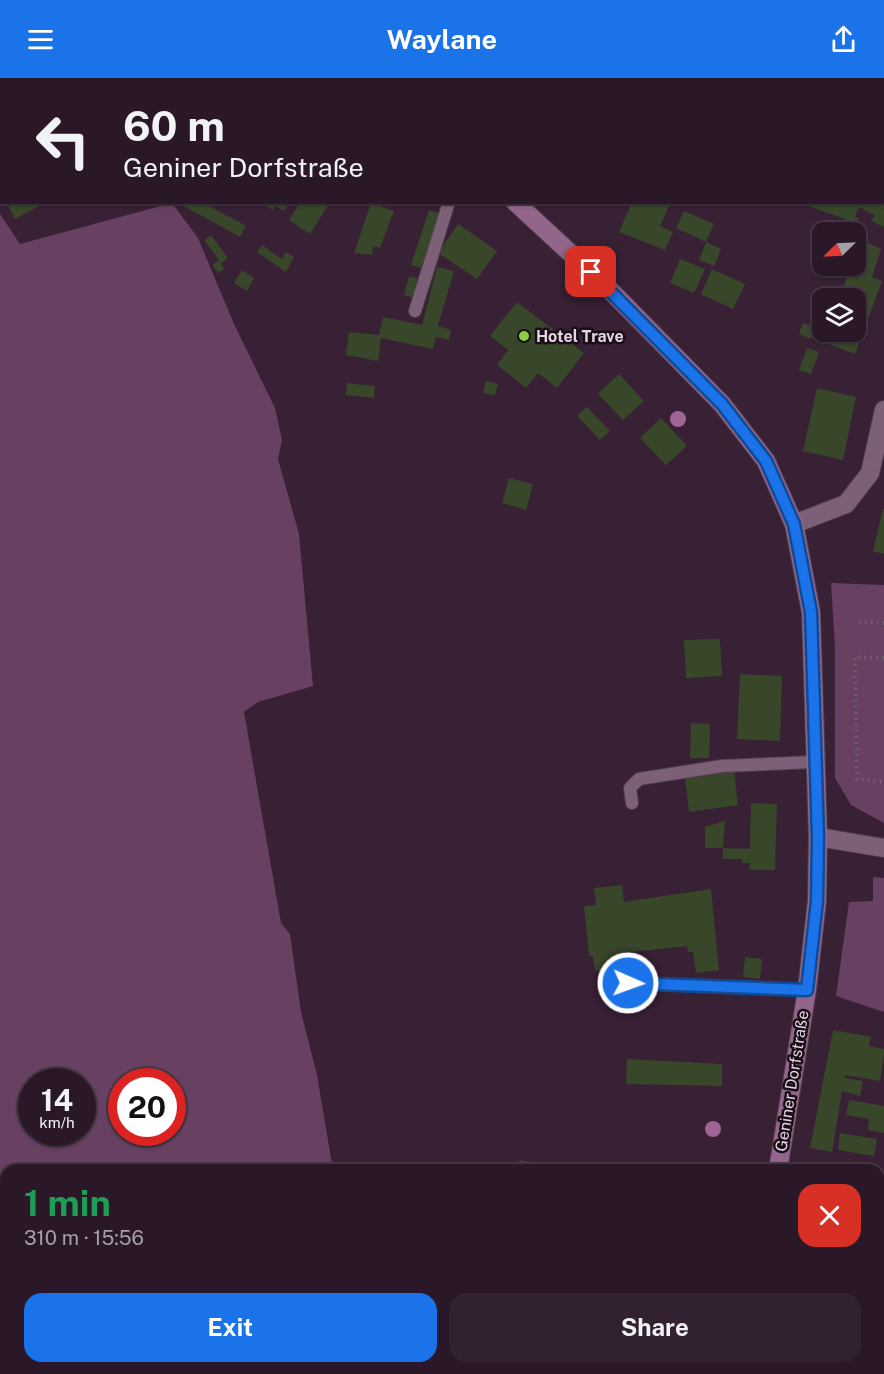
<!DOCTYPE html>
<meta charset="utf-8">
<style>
:root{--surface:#2a1828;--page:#322130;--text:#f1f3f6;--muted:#a5a0a8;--line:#463745;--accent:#1a73e8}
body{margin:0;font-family:"Public Sans",sans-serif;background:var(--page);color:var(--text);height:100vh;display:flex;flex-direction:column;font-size:22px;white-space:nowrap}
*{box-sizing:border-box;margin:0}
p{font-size:20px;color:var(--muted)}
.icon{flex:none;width:33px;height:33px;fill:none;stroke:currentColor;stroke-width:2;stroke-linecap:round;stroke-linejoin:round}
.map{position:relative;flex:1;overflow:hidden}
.side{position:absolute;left:0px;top:1086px;width:885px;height:210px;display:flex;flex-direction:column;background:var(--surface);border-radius:18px 18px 0 0;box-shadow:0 2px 4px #0004,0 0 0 2px var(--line)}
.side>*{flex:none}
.banner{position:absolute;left:0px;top:0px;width:885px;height:126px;box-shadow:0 2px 4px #0004,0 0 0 2px var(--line);background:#2a1828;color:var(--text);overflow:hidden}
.needle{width:39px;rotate:246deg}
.buttons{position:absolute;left:812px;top:144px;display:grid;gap:12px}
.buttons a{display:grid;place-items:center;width:54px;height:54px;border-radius:12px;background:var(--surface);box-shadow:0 2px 4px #0004,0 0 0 2px var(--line);font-size:30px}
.speed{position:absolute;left:18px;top:990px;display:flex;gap:12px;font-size:30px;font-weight:700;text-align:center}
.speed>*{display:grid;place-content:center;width:78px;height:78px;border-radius:50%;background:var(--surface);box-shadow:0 2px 4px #0004,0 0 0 2px var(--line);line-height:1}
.speed small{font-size:15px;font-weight:400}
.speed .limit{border:9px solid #d22;background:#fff;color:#111}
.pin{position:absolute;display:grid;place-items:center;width:51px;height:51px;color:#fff;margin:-26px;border-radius:12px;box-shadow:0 3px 9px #0006}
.me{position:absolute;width:66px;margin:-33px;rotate:92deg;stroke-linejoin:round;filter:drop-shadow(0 0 4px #0008)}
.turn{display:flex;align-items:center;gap:21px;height:126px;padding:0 24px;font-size:27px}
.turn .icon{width:78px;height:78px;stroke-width:2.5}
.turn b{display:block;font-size:42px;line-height:51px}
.round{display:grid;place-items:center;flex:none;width:63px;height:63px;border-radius:18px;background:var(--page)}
.overview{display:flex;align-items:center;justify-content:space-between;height:102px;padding:0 24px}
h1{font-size:36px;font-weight:700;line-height:45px;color:#1e9e55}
.button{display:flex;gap:12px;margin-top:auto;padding:12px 24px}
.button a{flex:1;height:69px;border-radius:18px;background:var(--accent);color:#fff;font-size:24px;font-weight:700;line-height:69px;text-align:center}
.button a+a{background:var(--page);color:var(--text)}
header{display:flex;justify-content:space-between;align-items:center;height:78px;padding:0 24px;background:var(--accent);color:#fff;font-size:27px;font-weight:700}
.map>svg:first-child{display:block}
.green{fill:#674062;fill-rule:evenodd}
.building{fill:#38462a}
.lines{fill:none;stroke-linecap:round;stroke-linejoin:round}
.service-casing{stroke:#523e4f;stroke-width:14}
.minor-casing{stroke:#523e4f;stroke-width:20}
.secondary-casing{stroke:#523e4f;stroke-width:20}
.path{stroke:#735e70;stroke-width:4;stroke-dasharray:1.5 4.5;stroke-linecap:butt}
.service{stroke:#7c6077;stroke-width:12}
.minor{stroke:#7c6077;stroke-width:18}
.secondary{stroke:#92658b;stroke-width:18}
.tree{fill:#9e6596}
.route-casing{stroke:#114b97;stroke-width:15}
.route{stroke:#1a73e8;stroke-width:10}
.poi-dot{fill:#8ecd43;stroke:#190e17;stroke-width:2}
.labels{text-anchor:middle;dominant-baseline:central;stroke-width:5;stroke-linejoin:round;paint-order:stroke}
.poi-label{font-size:16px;font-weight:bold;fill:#e5d5e2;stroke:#190e17;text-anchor:start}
.street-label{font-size:16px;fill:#e5d5e2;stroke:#190e17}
</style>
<header><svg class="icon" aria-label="menu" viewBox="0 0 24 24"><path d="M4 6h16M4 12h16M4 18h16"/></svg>Waylane<svg class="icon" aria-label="share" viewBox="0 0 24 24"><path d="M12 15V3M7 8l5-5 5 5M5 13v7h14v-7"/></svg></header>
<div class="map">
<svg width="884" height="1296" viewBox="0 0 884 1296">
<rect width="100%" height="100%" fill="#382035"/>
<g class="green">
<path d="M172,125L198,160L234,246L275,330L282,362L278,381L299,456L313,608L258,624L244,634L281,845L290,856L301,934L317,997L333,1092H6V1290H365L366,1296H0V136L20,166ZM32,1004H82V1054H32ZM122,1004H172V1054H122Z"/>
<polygon points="831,505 884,507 884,745 851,727 835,700 835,569"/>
<polygon points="873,799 884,800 884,934 836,918 849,824 873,823"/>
</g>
<g class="building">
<polygon points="6,124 46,124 15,141"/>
<polygon points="183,124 202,124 246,148 240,159 182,127"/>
<polygon points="260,124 290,124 284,133 276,128 273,132"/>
<polygon points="300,124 330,124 310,156 289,142"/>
<polygon points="632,124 670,126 660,148 673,154 665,172 619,154"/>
<polygon points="797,124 848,124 853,127 854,124 884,124 884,149 871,143 875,137 859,129 855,139 859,140 852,154 842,150 845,141"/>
<polygon points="371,125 394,133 380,170 373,168 372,177 354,175"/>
<polygon points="429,132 441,136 424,191 411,187"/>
<polygon points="684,133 714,146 706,164 721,171 714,188 699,182 706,164 676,150"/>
<polygon points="458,146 497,173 477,201 438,175"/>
<polygon points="211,157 228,180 221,185 224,191 218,195 212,187 219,182 204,162"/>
<polygon points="862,162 881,171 872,199 882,203 855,276 823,264 827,254 855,254 855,220 839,220 850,191 855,188"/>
<polygon points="262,167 282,181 286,174 294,179 286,194 257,174"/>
<polygon points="680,181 705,191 694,215 670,205"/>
<polygon points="437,189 454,193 438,248 451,252 449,262 436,259 433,271 381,260 378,283 346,277 349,254 379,257 383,239 422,247"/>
<polygon points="712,191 745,206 733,231 701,216"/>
<polygon points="242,192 254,200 247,213 234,205"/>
<polygon points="409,198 419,201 414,220 404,217"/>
<polygon points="517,224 584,275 557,310 538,295 526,310 497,287 508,272 490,258"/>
<polygon points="803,245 816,249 811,261 799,256"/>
<polygon points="807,270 819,274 811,296 799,292"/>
<polygon points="619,296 644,323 623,342 598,316"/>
<polygon points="486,303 498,306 495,317 483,315"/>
<polygon points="347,305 375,308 374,320 346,317"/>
<polygon points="817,310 856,319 843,382 803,373"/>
<polygon points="587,329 610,353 600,362 577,338"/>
<polygon points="661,340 687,368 666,387 640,360"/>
<polygon points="509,400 533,406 526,432 502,425"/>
<polygon points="883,431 884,431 884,476 873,473"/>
<polygon points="720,561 722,598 686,600 684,562"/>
<polygon points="740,596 782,598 780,663 737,661"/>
<polygon points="691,645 710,646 709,680 690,680"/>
<polygon points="734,692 738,727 689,734 685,699"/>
<polygon points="751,725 777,726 775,792 749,792 750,785 742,785 742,781 723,781 723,770 750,771"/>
<polygon points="725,743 723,770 705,770 705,749"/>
<polygon points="622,807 624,824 711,811 719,892 696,895 693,874 688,874 687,868 621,875 622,890 595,893 593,878 589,878 584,828 596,827 594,810"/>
<polygon points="745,879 762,881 760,901 743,899"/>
<polygon points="833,952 871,959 869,968 884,971 884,976 880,1003 845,997 845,1000 863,1003 860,1018 842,1013 832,1074 810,1070"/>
<polygon points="627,981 722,986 722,1008 626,1006"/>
<polygon points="849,1022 884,1028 884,1055 868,1052 869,1041 846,1037"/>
<polygon points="840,1055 877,1061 874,1078 838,1072"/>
<polygon points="519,1082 575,1091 575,1092 518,1092"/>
<polygon points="614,1290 614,1296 597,1296 597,1291"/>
<rect x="658" y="1290" width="37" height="6"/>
<rect x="804" y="1290" width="31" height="6"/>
</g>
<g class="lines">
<g class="service-casing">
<g id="service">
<polyline points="415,233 449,124"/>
<polyline points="632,725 630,710 639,701 722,688 814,684"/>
<polyline points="628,905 807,912"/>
</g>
</g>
<g class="minor-casing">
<g id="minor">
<polyline points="794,446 846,426 870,395 884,332"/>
<polyline points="818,759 884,770"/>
</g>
</g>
<g class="secondary-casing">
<g id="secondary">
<polyline points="304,0 307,2"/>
<polyline points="515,124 607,209 722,326 766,383 794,446 811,534 818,759 817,823 807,912 778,1092"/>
<polyline points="768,1296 768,1290"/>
</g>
</g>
<g class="path">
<polyline points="859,544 884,545"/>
<polyline points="884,580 855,579 857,701 884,704"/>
</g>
<use href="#service" class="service"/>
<use href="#minor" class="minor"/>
<use href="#secondary" class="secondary"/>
</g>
<g class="tree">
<circle cx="678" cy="341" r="8"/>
<circle cx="713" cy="1051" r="8"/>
</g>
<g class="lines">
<g class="route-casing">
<polyline id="route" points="591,194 722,326 766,383 794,446 811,534 818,759 817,823 807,912 628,905"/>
</g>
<use href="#route" class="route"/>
</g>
<circle class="poi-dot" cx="524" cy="258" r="6"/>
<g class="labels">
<g class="poi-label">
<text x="536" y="258">Hotel Trave</text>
</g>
<g class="street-label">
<text transform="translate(792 1003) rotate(-81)">Geniner Dorfstraße</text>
</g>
</g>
</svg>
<div class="buttons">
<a><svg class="needle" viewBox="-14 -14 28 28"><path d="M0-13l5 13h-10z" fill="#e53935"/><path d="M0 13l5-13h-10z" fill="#a5a0a8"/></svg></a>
<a><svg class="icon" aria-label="layers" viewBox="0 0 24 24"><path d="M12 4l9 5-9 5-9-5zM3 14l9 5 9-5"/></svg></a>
</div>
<div class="speed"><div>14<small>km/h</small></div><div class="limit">20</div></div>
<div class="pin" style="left:591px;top:194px;background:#d93025"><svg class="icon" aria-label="arrive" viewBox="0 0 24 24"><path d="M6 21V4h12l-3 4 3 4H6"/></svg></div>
<svg class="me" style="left:628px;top:905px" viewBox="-20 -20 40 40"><circle r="17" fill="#1a73e8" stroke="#fff" stroke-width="3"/><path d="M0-11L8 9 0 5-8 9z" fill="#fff"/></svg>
<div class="banner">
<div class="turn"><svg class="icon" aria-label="left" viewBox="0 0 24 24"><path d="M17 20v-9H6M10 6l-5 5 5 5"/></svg><div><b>60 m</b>Geniner Dorfstraße</div></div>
</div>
<section class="side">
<div class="overview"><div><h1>1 min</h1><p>310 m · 15:56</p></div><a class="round" style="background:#d93025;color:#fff"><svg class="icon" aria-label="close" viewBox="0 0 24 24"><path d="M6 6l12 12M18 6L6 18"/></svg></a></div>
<div class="button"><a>Exit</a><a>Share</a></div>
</section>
</div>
